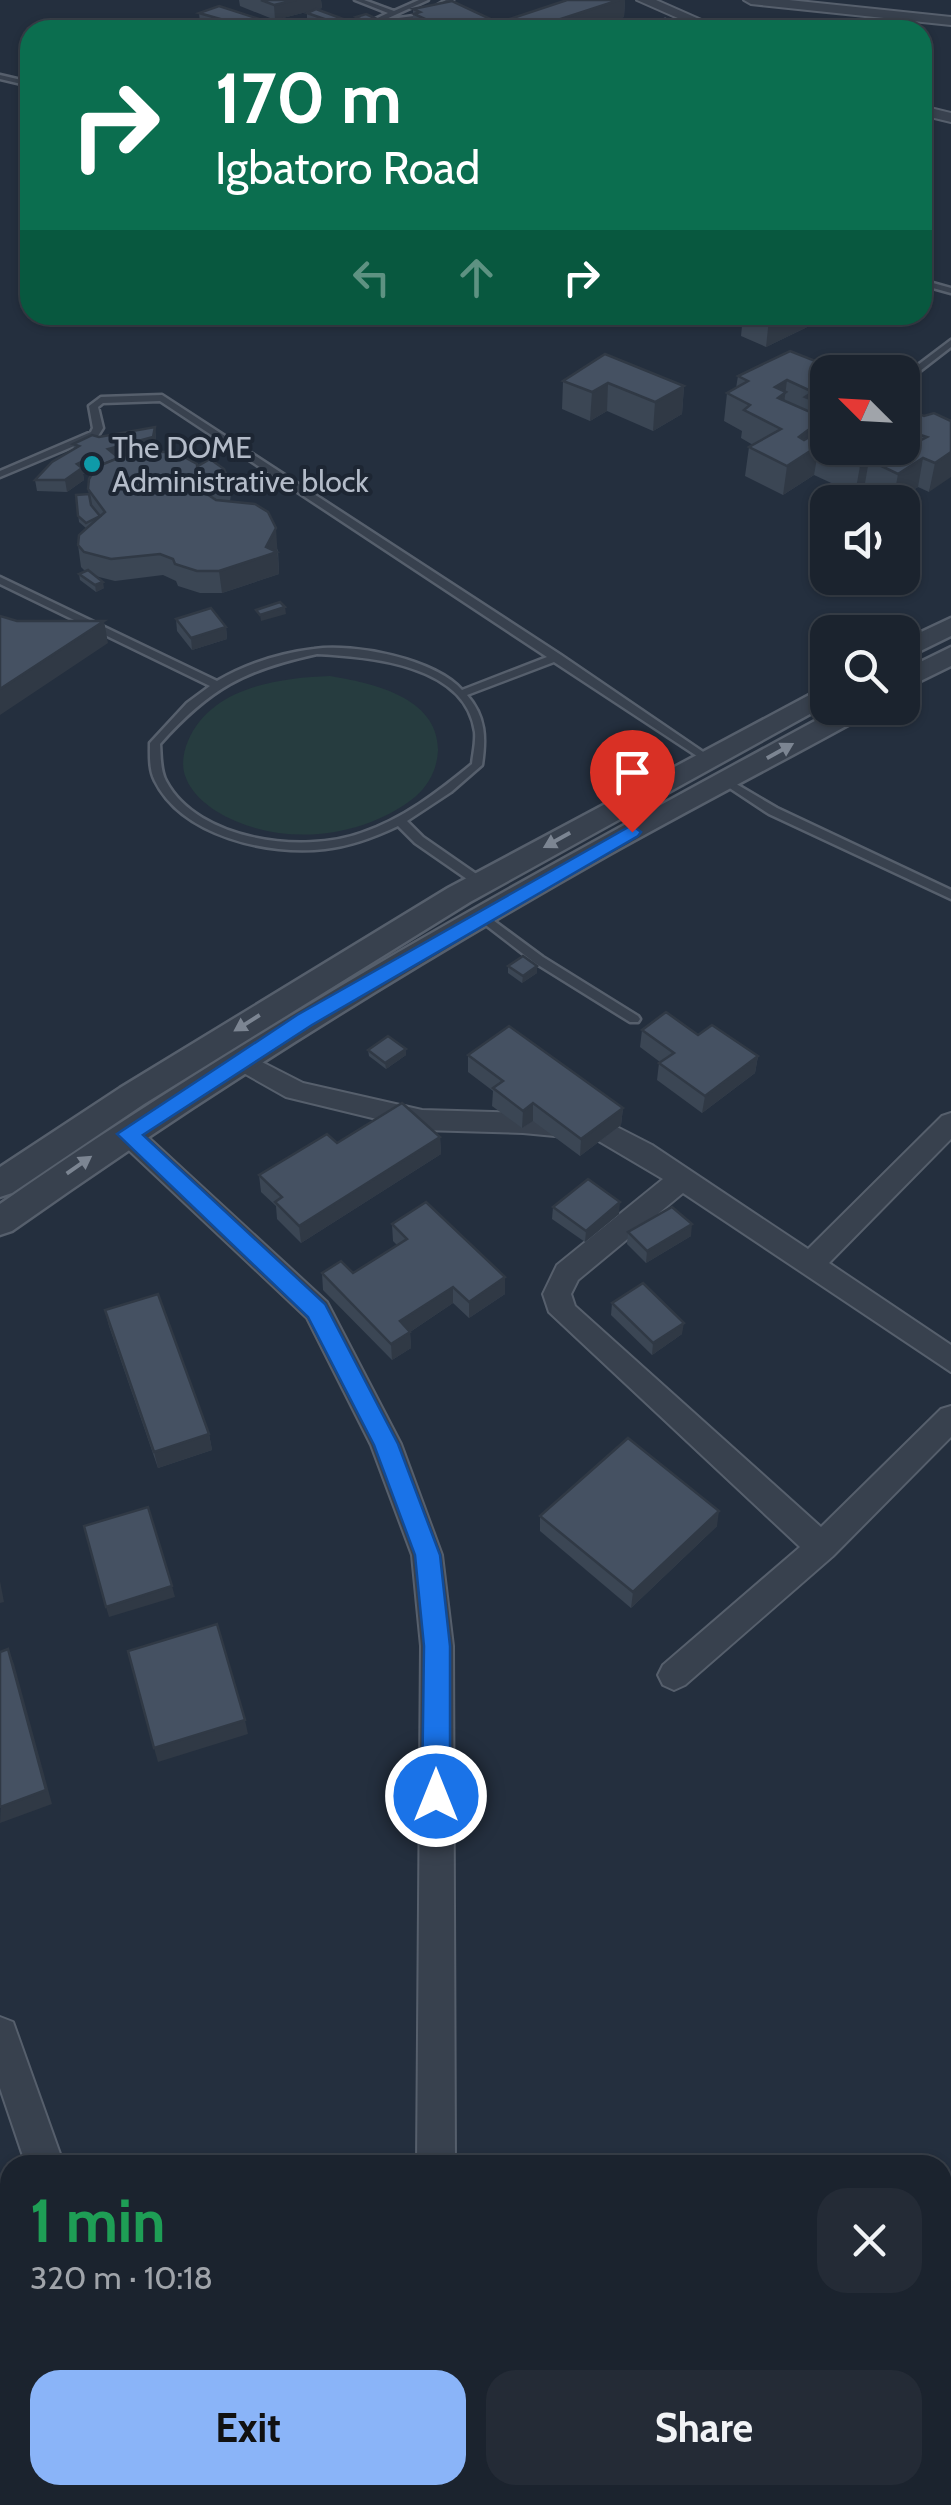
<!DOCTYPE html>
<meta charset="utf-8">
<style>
:root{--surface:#1b232e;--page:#242b36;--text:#f1f3f6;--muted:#a0a4aa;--line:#39404a;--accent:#8ab4f8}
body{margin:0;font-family:Cabin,sans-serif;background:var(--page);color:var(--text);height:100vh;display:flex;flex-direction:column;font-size:38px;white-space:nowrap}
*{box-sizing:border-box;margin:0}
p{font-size:32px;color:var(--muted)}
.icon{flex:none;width:55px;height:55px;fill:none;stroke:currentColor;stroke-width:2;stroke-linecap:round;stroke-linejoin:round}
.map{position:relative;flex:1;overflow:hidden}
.drawer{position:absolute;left:0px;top:2155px;width:952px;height:350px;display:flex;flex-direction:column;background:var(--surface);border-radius:30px 30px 0 0;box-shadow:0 2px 8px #0004,0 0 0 2px var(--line)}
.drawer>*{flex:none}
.guide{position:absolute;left:20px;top:20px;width:912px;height:305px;border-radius:30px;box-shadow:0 2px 8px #0004,0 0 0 2px var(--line);background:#0b6e4f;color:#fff;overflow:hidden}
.needle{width:65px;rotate:294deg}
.buttons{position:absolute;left:810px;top:355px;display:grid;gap:20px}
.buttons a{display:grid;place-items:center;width:110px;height:110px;border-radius:20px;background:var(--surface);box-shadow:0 2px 8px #0004,0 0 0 2px var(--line);font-size:50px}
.pin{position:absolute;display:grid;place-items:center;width:85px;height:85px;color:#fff;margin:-102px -42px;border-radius:50% 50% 50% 0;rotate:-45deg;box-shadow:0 0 10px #0007}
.pin .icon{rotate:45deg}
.me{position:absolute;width:110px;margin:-55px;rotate:0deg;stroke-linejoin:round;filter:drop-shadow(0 0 8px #0008)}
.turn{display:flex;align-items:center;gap:35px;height:210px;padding:0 30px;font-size:45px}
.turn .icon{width:130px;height:130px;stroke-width:2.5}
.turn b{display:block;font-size:70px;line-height:85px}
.lanes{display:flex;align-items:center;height:95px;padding:0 30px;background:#0003;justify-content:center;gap:50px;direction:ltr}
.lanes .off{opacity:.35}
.round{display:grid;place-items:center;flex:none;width:105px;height:105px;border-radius:30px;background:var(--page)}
.headline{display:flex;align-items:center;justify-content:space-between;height:170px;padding:0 30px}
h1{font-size:60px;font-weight:700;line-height:75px;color:#1e9e55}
.cta{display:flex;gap:20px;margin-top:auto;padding:20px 30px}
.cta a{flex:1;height:115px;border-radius:30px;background:var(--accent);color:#111;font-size:40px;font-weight:700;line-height:115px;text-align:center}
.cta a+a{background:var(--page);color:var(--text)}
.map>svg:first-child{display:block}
.green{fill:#263c3f}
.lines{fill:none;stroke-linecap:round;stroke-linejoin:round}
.service-casing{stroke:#565f6c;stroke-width:5}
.minor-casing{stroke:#565f6c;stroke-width:4}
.tertiary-casing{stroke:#565f6c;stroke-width:5}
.service{fill:#38414e;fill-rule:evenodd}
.minor{fill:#38414e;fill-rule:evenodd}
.tertiary{fill:#38414e;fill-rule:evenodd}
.wall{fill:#3b4654;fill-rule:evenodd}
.shaded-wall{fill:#303945}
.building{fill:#455162;stroke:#303945;stroke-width:2.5}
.oneway{fill:#7c8592}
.route{fill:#1a73e8;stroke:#114b97;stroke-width:2.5}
.culture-dot{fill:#0f9aa8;stroke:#1d2633;stroke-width:4}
.labels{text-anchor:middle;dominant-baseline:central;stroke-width:8;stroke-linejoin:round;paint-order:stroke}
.far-poi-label{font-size:30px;fill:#b4bcc9;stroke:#1d2633;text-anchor:start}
</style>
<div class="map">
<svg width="951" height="2505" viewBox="0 0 951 2505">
<rect width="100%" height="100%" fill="#242f3e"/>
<path class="green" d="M330,676C372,683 439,697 438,751C437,769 429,785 415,797C361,840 276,848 216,811C205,804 191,792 186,778C181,767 183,752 188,741C211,687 278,678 330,676Z"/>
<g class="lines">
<g class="service-casing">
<g id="service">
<path d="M355,0H364L394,11L419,0H428L384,20L421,15L446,0H453C437,17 416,23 392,24C387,24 381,23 376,24C367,26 361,30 352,30L388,13Z"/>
<polygon points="665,20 667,23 647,30 637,30"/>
<polygon points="0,75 30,82 30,86 0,79"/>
<polygon points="922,280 951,288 951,293 922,285"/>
<polygon points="951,340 951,347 902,385 902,377"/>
<path d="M162,395L561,655L712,758L711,760H703L554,662L467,695C486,717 486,738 482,765L451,792L407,821L423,837L485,880V886H477L415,843L398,826C375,837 351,846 325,849C269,856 182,836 155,781C149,770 150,755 150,743L187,703L210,686L0,584V577L217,681C246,664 281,653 314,649C354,643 435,659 462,690L547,657L160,401L103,403L98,407L103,428L98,436L0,477V471L91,432L93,428L89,406L101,397ZM317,654C369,657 466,664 475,732C476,743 473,754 472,764C438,792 403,819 361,833C303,854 198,841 166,781C160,770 161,756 160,744C210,688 244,670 317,654Z"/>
<polygon points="726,778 777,808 951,890 951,899 769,814 722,783 720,781"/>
<polygon points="482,912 543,957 638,1016 640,1019 638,1022 630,1022 535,963 478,919 476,916 478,913"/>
</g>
</g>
<g class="minor-casing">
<g id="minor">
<polygon points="637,0 656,0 724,30 705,30"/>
<polygon points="744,0 789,0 951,17 951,25 751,4"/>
<polygon points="922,106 951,113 951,122 922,115"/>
<polygon points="242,1052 303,1083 422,1110 523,1113 611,1124 652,1145 808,1249 942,1116 951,1113 951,1139 829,1263 951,1345 951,1372 683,1193 578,1280 571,1294 575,1306 821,1527 941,1409 951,1406 951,1437 833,1556 685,1685 674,1690 663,1685 658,1675 663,1665 800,1547 549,1312 543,1294 557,1265 663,1179 597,1140 523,1133 422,1130 286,1097 233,1067 229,1061 233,1055"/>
<polygon points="128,1124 137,1127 327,1302 401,1444 442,1555 453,1646 455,2165 417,2165 421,1646 412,1555 371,1445 307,1318 119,1141 115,1134 119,1127"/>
<polygon points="0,2017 13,2022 64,2165 26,2165 0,2088"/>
<polygon points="49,2495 107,2495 103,2505 45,2505"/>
<polygon points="707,2495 762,2495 766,2505 711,2505"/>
</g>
</g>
<g class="tertiary-casing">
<g id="tertiary">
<polygon points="951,618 951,636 902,660 902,641"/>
<polygon points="951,647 951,666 902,690 902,671"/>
<polygon points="828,685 828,704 470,902 144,1104 12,1193 0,1197 0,1167 120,1088 448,888"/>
<path d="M839,708H872L868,714C781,762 694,807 608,855C403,971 204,1095 12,1231L0,1235V1204C268,1017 553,863 839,708Z"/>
</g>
</g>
<use href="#service" class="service"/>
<use href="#minor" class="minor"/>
<use href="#tertiary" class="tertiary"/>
</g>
<g class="wall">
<polygon points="239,0 321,0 322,8 318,9 343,19 343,24 333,28 307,18 307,13 310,11 275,20 240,6"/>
<polygon points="567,0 625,0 624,17 584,30 418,30 414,28 413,23 413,9 499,23"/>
<polygon points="199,13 262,30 223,30 200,23"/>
<polygon points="356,17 400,30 357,30"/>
<polygon points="743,315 832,315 766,347 741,336"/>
<polygon points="823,364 822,369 828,372 828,448 902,448 902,407 924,416 951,421 929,492 918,487 893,502 864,489 855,494 814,475 783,495 745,476 749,447 753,445 741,438 742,431 724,421 727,393 736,388 738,376"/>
<polygon points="563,381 684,386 682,414 653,431 607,411 590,421 562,409"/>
<path d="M155,427L156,439L155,449L144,452L198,466L230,482L231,494L230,501L278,550L279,574L222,593H200L178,586L176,581L163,575L115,581L95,576L104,588L96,592L80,580L79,574L85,571L81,567L78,545L87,529L79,522L76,495L89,494L88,489L91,470L83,474L84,480L67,492L37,491L35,480L74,449L73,444L99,437ZM199,481L209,487L210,496L200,489Z"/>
<polygon points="176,619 226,627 227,639 192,650 177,631"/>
<polygon points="508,966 537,973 522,983 508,973"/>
<polygon points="642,1030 698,1035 758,1056 755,1073 702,1113 657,1080 659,1063 660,1062 640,1047"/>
<polygon points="406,1049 406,1055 386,1069 369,1056 368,1050"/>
<polygon points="468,1055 623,1108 621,1125 580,1156 533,1121 522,1128 492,1106 493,1091 468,1072"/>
<polygon points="440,1137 441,1154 301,1243 277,1219 276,1206 261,1192 259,1175"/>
<polygon points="553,1207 619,1214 585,1242 552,1219"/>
<polygon points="392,1224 505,1277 505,1294 469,1318 453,1303 410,1332 411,1348 392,1360 323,1290 322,1273 353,1273 397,1245 393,1241"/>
<polygon points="628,1232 691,1236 646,1263 627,1244"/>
<polygon points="612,1303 682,1334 652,1355 611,1315"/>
<polygon points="105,1310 209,1434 212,1450 158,1468 109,1326"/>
<polygon points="540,1516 717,1526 631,1608 540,1531"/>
</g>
<g class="shaded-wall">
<polygon points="296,0 321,0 322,8 275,20 274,5"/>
<polygon points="619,0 625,0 624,17 584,30 527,30"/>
<polygon points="343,19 343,24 333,28 333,22"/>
<polygon points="262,20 262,30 245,30 245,26"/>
<polygon points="779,315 832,315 766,347 769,319"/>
<polygon points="787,380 782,420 775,387"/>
<polygon points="608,383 607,411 590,421 592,392"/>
<polygon points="684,386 682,414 653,431 655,402"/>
<polygon points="824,418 814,475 783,495 787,466 799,437"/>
<polygon points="155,427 156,439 155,449 110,461 108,449"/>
<polygon points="951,452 951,477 929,492 935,463"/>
<polygon points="94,456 96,467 83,474 84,480 67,492 65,480 77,464"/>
<polygon points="923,458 918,487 893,502 898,474"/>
<polygon points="869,460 864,489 855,494 860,466"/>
<polygon points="276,528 279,574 222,593 219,571 266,547"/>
<polygon points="103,582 104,588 96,592 95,585"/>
<polygon points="285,607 286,614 261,621 260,615"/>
<polygon points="104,621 108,643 0,715 0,689"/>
<polygon points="226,627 227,639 192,650 191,638"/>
<polygon points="537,966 537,973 522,983 523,976"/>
<polygon points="406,1049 406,1055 386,1069 385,1063"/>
<polygon points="758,1056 755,1073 702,1113 705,1096"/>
<polygon points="533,1103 533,1121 522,1128 523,1111"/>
<polygon points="623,1108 621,1125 580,1156 581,1139"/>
<polygon points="440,1137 441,1154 301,1243 299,1226"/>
<polygon points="620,1202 619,1214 585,1242 586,1231"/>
<polygon points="692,1224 691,1236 646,1263 647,1251"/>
<polygon points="505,1277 505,1294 469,1318 469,1302"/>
<polygon points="453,1287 453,1303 401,1338 400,1321"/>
<polygon points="684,1323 682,1334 652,1355 653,1343"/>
<polygon points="410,1332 411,1348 392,1360 391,1344"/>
<polygon points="209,1434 212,1450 158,1468 154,1452"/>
<polygon points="719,1511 717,1526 631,1608 633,1592"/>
<polygon points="0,1581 4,1602 0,1603"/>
<polygon points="172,1586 175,1597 109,1617 106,1607"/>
<polygon points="8,1649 14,1664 52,1804 0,1823"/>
<polygon points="245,1720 248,1734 158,1762 154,1748"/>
<polygon points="0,2186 7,2239 0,2241"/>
<polygon points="0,2270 4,2275 10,2314 10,2341"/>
<polygon points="10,2363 10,2370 0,2373 0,2366"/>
</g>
<g class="building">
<polygon points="261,0 296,0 274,5"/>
<polygon points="567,0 619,0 527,30 477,30"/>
<polygon points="452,1 499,23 477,30 449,30 414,14 420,12 413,9"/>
<polygon points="219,6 262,20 245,26 199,13"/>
<polygon points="316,9 343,19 333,22 307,13"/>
<polygon points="366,14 400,30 383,30 356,17"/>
<polygon points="199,24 216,30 184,30"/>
<polygon points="759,315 779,315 769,319"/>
<polygon points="790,351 823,364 820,368 829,372 828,372 828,406 805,397 813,392 787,380 775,387 786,392 778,398 824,418 799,437 804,440 828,426 828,448 874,448 880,450 885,448 897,448 902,450 927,437 902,429 902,407 924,416 934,413 951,421 951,452 935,463 923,458 898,474 869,460 860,466 818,446 787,466 749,447 781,429 744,410 750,405 727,393 748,381 738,376"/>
<polygon points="605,354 684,386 655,402 608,383 592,392 563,381"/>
<polygon points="155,427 153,437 108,449 119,458 96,467 94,470 91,469 102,462 94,456 77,464 82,468 65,480 35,480 52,462 79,446 73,444 92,435 99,437"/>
<polygon points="133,452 175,452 197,464 198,488 216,500 255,504 268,512 276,528 266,547 277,552 219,571 197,571 175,564 173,559 160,554 111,559 84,552 78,545 79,535 105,512 88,489 89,479 96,467"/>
<polygon points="210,459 224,469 230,482 228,492 209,491 208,476 198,469 198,466"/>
<polygon points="89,494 91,505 100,516 86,523 78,516 76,495"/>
<polygon points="88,570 103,582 95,585 79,574"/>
<polygon points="280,602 285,607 260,615 256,610"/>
<polygon points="211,608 226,627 191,638 176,619"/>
<polygon points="0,616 17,621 104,621 0,689"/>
<polygon points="523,956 537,966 523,976 508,966"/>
<polygon points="666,1012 698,1035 712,1025 758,1056 705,1096 659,1063 674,1053 642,1030"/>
<polygon points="509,1026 623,1108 581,1139 533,1103 523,1111 493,1088 503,1081 468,1055"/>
<polygon points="388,1036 406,1049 385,1063 368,1050"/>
<polygon points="402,1103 440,1137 299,1226 275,1202 282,1197 259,1175 327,1134 337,1143"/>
<polygon points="588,1179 620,1202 586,1231 553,1207"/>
<polygon points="426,1202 505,1277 469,1302 453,1287 400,1321 410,1332 391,1344 322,1273 341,1261 353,1273 407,1239 392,1224"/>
<polygon points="672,1207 692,1224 647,1251 628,1232"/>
<polygon points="643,1283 684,1323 653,1343 612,1303"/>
<polygon points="158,1294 209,1434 154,1452 105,1310"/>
<polygon points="628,1438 719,1511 633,1592 540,1516"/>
<polygon points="148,1507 172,1586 106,1607 84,1526"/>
<polygon points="217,1624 245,1720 154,1748 128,1651"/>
<polygon points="8,1649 46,1790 0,1807 0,1652"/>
<polygon points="0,2274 10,2341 10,2363 0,2366"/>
</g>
<defs><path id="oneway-solid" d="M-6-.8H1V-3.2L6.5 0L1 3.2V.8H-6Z" transform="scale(2.5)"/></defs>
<g class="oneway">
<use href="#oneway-solid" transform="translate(780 751) rotate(-29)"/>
<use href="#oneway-solid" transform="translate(557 840) rotate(151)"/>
<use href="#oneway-solid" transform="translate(247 1023) rotate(148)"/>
<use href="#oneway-solid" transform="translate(79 1165) rotate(-35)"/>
</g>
<polygon class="route" points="632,825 641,832 638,836 312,1025 143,1135 325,1304 398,1444 440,1555 450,1646 450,1796 446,1806 436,1810 426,1806 422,1796 424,1646 415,1555 374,1445 308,1317 117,1134 297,1015"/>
<circle class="culture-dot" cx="92" cy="464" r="10"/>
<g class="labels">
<g class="far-poi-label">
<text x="112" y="447">The DOME<tspan x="112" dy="34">Administrative block</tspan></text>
</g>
</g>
</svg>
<div class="buttons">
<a><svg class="needle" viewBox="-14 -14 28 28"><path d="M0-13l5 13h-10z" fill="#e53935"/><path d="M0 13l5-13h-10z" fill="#a0a4aa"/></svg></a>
<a><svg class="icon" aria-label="sound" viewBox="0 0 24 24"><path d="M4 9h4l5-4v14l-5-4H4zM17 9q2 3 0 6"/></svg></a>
<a><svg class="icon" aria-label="search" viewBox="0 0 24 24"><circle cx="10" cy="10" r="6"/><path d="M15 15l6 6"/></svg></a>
</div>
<div class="pin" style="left:632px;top:832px;background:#d93025"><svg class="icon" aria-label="arrive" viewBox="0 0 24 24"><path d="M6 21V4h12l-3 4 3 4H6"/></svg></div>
<svg class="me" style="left:436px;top:1796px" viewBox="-20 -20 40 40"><circle r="17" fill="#1a73e8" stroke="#fff" stroke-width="3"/><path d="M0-11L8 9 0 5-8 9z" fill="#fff"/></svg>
<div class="guide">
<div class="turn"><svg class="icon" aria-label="right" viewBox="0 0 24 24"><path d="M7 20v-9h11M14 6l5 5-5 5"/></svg><div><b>170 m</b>Igbatoro Road</div></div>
<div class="lanes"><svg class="icon off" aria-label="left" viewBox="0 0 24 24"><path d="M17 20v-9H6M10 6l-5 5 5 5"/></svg><svg class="icon off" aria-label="ahead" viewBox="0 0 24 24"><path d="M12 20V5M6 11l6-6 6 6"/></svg><svg class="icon" aria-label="right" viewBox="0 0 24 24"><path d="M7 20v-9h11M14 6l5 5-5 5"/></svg></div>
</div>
<section class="drawer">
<div class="headline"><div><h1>1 min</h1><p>320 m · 10:18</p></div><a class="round"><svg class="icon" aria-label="close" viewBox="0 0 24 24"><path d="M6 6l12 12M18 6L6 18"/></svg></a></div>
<div class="cta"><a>Exit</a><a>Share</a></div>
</section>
</div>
